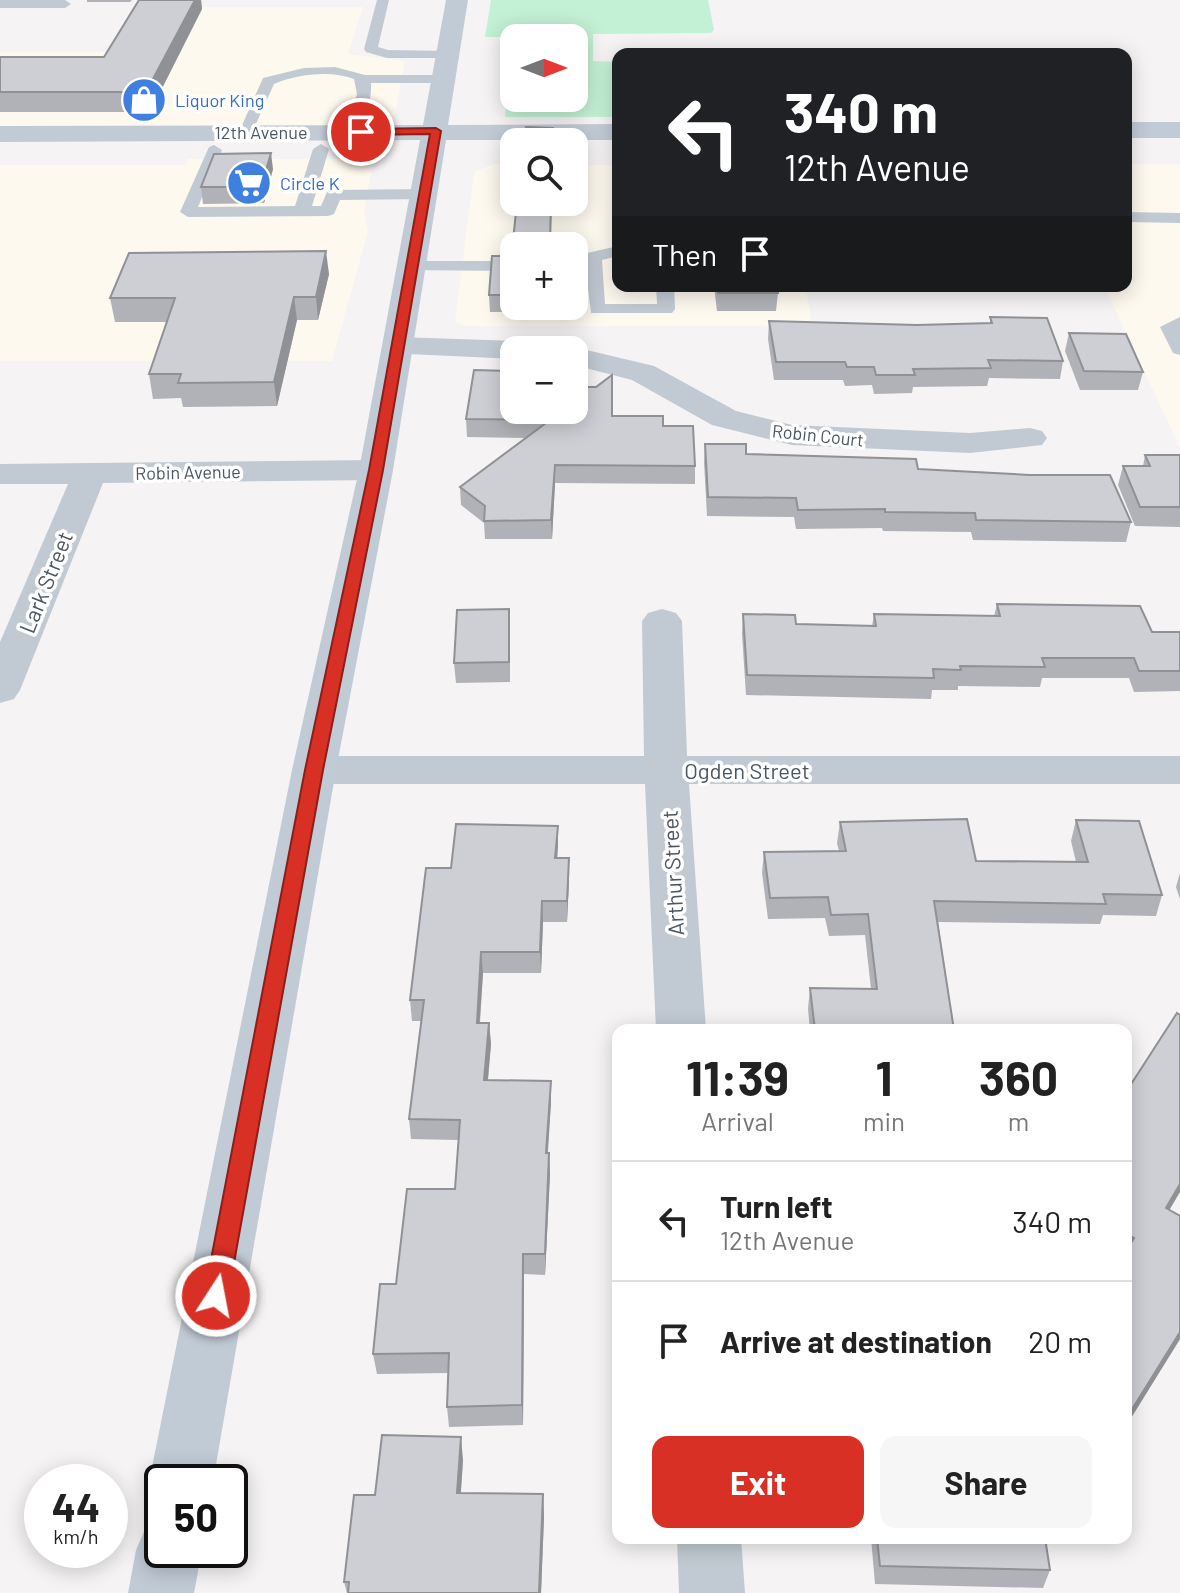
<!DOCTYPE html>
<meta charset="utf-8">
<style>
:root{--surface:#fff;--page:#f6f6f6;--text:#222;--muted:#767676;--line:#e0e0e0;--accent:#d93025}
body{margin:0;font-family:Barlow,sans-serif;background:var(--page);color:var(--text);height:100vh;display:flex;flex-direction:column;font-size:30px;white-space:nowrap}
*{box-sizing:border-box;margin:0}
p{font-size:26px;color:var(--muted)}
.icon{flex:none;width:44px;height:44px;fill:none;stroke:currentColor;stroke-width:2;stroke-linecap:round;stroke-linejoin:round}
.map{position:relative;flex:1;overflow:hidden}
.side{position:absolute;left:612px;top:1024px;width:520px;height:520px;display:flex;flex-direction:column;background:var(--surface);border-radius:16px;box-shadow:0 4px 20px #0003}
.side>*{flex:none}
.banner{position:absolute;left:612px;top:48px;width:520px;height:244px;border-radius:16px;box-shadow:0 4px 20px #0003;background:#202124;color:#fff;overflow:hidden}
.needle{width:52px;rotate:90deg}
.controls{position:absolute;left:500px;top:24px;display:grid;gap:16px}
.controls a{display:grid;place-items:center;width:88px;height:88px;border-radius:16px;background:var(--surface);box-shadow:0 4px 20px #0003;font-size:40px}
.speed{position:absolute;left:24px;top:1464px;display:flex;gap:16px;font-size:40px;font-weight:700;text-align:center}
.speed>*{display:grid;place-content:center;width:104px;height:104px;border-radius:50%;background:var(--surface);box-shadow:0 4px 20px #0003;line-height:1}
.speed small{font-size:20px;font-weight:400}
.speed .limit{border:4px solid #111;border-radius:12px;background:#fff;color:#111}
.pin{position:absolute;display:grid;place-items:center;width:68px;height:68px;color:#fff;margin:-34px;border:4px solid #fff;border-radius:50%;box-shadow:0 2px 8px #0007}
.me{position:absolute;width:88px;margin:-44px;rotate:11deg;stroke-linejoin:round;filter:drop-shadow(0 0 6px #0008)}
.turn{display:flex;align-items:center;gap:28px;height:168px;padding:0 40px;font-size:36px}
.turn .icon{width:104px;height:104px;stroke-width:2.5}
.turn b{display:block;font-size:56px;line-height:68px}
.then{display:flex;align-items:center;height:76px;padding:0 40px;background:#0003;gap:16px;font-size:30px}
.eta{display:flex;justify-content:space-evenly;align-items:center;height:136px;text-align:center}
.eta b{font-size:48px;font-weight:700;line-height:56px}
.cta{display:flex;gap:16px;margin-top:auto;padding:16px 40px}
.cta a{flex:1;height:92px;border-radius:16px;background:var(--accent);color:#fff;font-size:32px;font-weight:700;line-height:92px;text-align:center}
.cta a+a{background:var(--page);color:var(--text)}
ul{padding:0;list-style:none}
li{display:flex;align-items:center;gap:24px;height:120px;padding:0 40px;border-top:2px solid var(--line)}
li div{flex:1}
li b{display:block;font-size:30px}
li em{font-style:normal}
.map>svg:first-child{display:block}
.commercial{fill:#fdf9ef;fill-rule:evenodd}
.green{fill:#c3f1d5;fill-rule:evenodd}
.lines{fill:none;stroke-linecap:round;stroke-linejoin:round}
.lane{fill:#c1cad2;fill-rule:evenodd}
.street{fill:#c1cad2;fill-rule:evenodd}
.secondary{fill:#c1cbd6;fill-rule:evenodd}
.wall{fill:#b0b2b7}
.shaded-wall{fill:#909195}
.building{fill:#cdcfd5;stroke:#909195;stroke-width:2}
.route{fill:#d93025;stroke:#8d1f18;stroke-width:2}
.labels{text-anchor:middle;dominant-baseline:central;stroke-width:7;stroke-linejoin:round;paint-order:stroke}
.far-shop-label{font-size:18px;fill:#366cbe;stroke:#fff;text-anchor:start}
.far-street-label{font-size:18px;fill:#4a5661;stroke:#fff}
.street-label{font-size:22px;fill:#4a5661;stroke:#fff}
</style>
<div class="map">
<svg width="1180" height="1593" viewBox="0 0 1180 1593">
<rect width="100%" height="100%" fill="#f5f3f3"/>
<g class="commercial">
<polygon points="141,7 363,7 348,54 405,61 393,125 0,126 0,52 115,52"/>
<polygon points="188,159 367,159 373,162 364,211 368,231 332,361 0,361 0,165 185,165"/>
<path d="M494,164H514V202H574V165H618V286H805L813,326H464L455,321L474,172ZM514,246H574V306H514Z"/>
<polygon points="1126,164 1180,164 1180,448 1104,286 1126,286"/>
</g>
<path class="green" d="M491,0H708L714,30L711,33L593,34V61L618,62V117H505L509,78H503L504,37H485ZM514,38H574V98H514Z"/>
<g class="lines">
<g class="lane">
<polygon points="0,0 65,0 71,4 65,8 0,8"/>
<polygon points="377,0 389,0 378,47 388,50 447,51 452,52 452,58 387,58 366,52 364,49"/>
<path d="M335,67L365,75H444L451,79L444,83H371C372,98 365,131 351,136L344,132L357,94L354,79C331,70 297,74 274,84L251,135H241L239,132L263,78L304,68Z"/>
<polygon points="321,144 329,149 312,206 321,206 327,192 333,190 425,189 433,194 425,199 340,200 334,214 328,216 188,217 180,212 209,147 214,145 222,150 198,207 295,206 313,149"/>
<polygon points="1126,212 1180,213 1180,223 1126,222"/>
<polygon points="618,246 618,256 602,260 605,304 657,304 656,286 674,286 675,309 672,313 591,313 585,264 574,266 574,256"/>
<polygon points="411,261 514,261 514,271 405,270 402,266 405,262"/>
<polygon points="1180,317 1180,355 1173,353 1160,327"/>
</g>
<g class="street">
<polygon points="398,337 520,341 531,343 536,350 514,350 514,359 387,353 382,346 387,339"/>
<polygon points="574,347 654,366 736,411 792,425 970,433 1030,428 1042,431 1047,438 1042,445 970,453 792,445 712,425 632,380 574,365 574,350 562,350"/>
<polygon points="376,460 388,463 393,470 388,477 376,480 103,483 20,690 14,699 0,703 0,642 68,484 0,484 0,464"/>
<polygon points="662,609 676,613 682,621 687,756 1180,756 1180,784 689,784 706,1030 656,1030 645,784 314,784 299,780 292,770 299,760 314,756 644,756 642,621 648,613"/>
<polygon points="677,1538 741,1538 745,1593 679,1593"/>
</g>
<g class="secondary">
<polygon points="446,0 468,0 448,125 618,124 618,140 446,140 393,470 336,770 213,1482 162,1482 162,1505 149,1482 292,770 359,470 420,140 0,142 0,126 423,125"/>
<rect x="1126" y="122" width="54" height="16"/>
<polygon points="162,1520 162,1550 202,1550 194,1593 128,1593 136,1550 146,1527"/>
</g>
</g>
<g class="wall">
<polygon points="87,0 132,0 130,2 87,2"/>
<polygon points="139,0 201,0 202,9 150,112 0,112 0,57 104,57"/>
<polygon points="273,169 264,203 203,204 201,187"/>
<polygon points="552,202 550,246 514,246 514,306 549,306 549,312 490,312 489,295 513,256 513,241"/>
<polygon points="329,274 318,320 297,320 277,406 183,407 181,398 153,399 149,374 167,322 115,322 110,298"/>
<polygon points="714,286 776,286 778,293 776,311 717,311"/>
<polygon points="990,317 1063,361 1060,379 989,378 987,386 913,387 912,393 874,394 872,385 845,386 843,380 774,380 768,339 769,321 917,325 990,323"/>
<polygon points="1069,333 1143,372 1138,390 1080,390 1065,351"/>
<polygon points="514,410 612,416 663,426 695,466 695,484 555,483 552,539 485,539 484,523 461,505 460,487 527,438 467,437 466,419"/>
<polygon points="705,444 746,454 918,469 1131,522 1126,542 973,540 971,532 883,531 882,528 796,529 794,517 707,516 704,462"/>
<polygon points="1145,455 1180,455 1180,527 1135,526 1118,485 1123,466 1143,466"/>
<polygon points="997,604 1152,632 1180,632 1180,691 1134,692 1129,678 1042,678 1040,687 958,686 958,690 932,690 931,699 746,695 742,634 743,614 796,624 872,626 874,614 994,616"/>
<polygon points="510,629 510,682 456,683 454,663"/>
<polygon points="1076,820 1162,895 1156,916 1103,915 1100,924 938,922 954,1030 810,1030 808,1009 810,988 871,989 865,935 829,936 825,918 768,919 762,873 764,852 839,851 837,843 840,822 976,861 1076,862 1071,841"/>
<polygon points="558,826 557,858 569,879 567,922 543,922 541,973 483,973 480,1023 489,1023 491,1044 488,1080 551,1102 548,1153 549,1153 550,1174 545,1275 524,1274 523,1425 449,1427 447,1407 448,1373 377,1374 373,1354 396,1284 455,1189 458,1140 411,1139 409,1119 421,1021 412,1021 410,1000 451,868"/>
<polygon points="1180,873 1180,899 1176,887"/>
<polygon points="1126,1092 1170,1210 1180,1339 1126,1426"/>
<polygon points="463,1460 461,1493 543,1494 544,1517 541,1593 347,1593 344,1582 375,1495"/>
<polygon points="871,1538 1045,1538 1050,1570 1043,1588 875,1584"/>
</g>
<g class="shaded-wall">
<polygon points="195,0 201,0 202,9 150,112 146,92"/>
<polygon points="271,153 273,169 264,203 261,187"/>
<polygon points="326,251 329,274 318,320 316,297"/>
<polygon points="294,297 297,320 277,406 274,382"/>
<polygon points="555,465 555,483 552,539 551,520"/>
<polygon points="558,826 558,846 556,879 555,858"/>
<polygon points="569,858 569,879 567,922 567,901"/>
<polygon points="542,901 543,922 541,973 540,952"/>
<polygon points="481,952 483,973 478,1044 477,1023"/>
<polygon points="489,1023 491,1044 486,1100 484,1080"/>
<polygon points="551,1081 551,1102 546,1174 546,1153"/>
<polygon points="549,1153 550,1174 545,1275 545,1254"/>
<polygon points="1180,1184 1180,1192 1157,1231 1166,1208"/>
<polygon points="523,1254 524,1274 523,1425 522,1405"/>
<polygon points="1180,1332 1180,1339 1126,1426 1126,1419"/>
<polygon points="461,1437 463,1460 459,1516 457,1493"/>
<polygon points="543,1494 544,1517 541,1593 539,1593"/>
</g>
<g class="building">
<polygon points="139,0 195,0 146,92 0,92 0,57 104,57"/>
<polygon points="526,127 553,128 552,142 524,142"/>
<polygon points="271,153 261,187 201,187 214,154"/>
<polygon points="517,202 551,202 550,246 516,246 516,244 513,241"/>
<polygon points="326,251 316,297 294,297 274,382 178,383 181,374 149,374 175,298 110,298 129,253"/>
<polygon points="492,256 514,256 514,295 489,295"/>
<polygon points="717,286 776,286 778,293 718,293"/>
<polygon points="990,317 1047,318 1063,361 988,360 991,368 913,369 915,375 876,375 874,367 847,367 845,362 776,362 769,321 917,325 992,323"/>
<polygon points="1069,333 1126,334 1143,372 1084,371"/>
<polygon points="474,370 514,371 514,410 574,410 574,387 596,387 612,375 612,416 663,416 663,426 693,426 695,466 555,465 551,520 484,521 485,506 460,487 550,420 466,419"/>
<polygon points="705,444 746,444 746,454 916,459 918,469 1030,475 1110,475 1131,522 976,520 975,513 885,512 885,509 798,510 796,498 708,497"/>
<polygon points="1145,455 1180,455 1180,507 1140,507 1123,466 1150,466"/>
<polygon points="997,604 1140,606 1152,632 1180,632 1180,671 1139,671 1134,658 1042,658 1045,667 960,666 961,670 933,669 934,678 747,675 743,614 795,615 796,624 876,626 874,614 1000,616"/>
<polygon points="509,609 509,662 454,663 457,610"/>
<polygon points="967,819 976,861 1088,862 1076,820 1139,821 1162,895 1103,894 1106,904 934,901 954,1030 815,1030 810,988 877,989 868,914 831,915 828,897 770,898 764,852 846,851 840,822"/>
<polygon points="456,824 558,826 555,858 569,858 567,901 542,901 540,952 481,952 477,1023 489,1023 484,1080 551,1081 546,1153 549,1153 545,1254 523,1254 522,1405 447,1407 449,1353 373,1354 380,1284 396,1284 407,1189 455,1189 460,1120 409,1119 424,1000 410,1000 426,868 451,868"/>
<polygon points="1177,1013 1180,1015 1180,1184 1166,1208 1180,1216 1180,1332 1126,1419 1126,1251 1134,1238 1126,1233 1126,1092"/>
<polygon points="382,1435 461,1437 457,1493 543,1494 539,1593 348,1593 349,1582 344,1582 354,1495 375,1495"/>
<polygon points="877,1538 1045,1538 1050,1570 880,1566"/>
</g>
<polygon class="route" points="436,128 441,131 383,470 323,770 228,1296 224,1304 216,1307 207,1304 204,1296 305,770 369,470 430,134 361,135 356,132 361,129"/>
<defs>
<g id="shop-disc" transform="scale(2.3)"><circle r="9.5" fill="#3f7fe0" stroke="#fff"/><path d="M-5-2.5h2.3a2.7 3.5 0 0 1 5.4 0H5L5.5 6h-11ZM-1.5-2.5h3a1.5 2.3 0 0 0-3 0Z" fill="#fff"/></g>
<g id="supermarket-disc" transform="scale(2.3)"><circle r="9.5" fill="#3f7fe0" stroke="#fff"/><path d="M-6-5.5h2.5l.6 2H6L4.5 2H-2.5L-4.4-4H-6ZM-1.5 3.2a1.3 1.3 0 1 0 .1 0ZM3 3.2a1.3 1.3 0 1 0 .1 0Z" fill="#fff"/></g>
</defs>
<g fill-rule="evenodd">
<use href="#shop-disc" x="144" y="100"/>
<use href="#supermarket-disc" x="249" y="183"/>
</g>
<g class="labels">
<g class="far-shop-label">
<text x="175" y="100">Liquor King</text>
<text x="280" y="183">Circle K</text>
</g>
<g class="far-street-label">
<text x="261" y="132">12th Avenue</text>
<text transform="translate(818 435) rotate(6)">Robin Court</text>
<text transform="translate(188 472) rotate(-1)">Robin Avenue</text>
</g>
<g class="street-label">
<text transform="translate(45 582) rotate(-68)">Lark Street</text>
<text x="747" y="770">Ogden Street</text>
<text transform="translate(672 873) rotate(-93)">Arthur Street</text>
</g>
</g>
</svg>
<div class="controls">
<a><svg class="needle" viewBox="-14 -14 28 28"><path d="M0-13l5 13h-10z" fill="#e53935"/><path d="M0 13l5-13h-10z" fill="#767676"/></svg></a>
<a><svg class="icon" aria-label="search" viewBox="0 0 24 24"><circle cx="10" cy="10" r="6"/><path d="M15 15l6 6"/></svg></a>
<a>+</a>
<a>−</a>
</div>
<div class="speed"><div>44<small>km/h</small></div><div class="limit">50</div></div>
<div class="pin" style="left:361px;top:132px;background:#d93025"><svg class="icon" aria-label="arrive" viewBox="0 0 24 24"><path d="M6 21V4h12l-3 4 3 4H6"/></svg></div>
<svg class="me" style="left:216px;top:1296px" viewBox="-20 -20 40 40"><circle r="17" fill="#d93025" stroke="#fff" stroke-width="3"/><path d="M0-11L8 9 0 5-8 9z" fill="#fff"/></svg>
<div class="banner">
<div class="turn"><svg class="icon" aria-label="left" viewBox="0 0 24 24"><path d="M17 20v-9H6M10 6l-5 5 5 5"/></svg><div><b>340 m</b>12th Avenue</div></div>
<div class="then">Then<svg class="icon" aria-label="arrive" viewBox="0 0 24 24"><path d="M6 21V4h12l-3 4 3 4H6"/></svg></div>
</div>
<section class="side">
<div class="eta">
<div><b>11:39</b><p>Arrival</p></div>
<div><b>1</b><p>min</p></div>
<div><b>360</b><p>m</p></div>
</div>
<ul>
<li><svg class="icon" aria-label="left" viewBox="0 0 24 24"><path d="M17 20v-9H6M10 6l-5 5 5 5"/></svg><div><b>Turn left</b><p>12th Avenue</p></div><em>340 m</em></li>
<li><svg class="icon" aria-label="arrive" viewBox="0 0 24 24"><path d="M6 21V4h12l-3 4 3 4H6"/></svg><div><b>Arrive at destination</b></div><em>20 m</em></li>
</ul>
<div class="cta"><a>Exit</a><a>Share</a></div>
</section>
</div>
